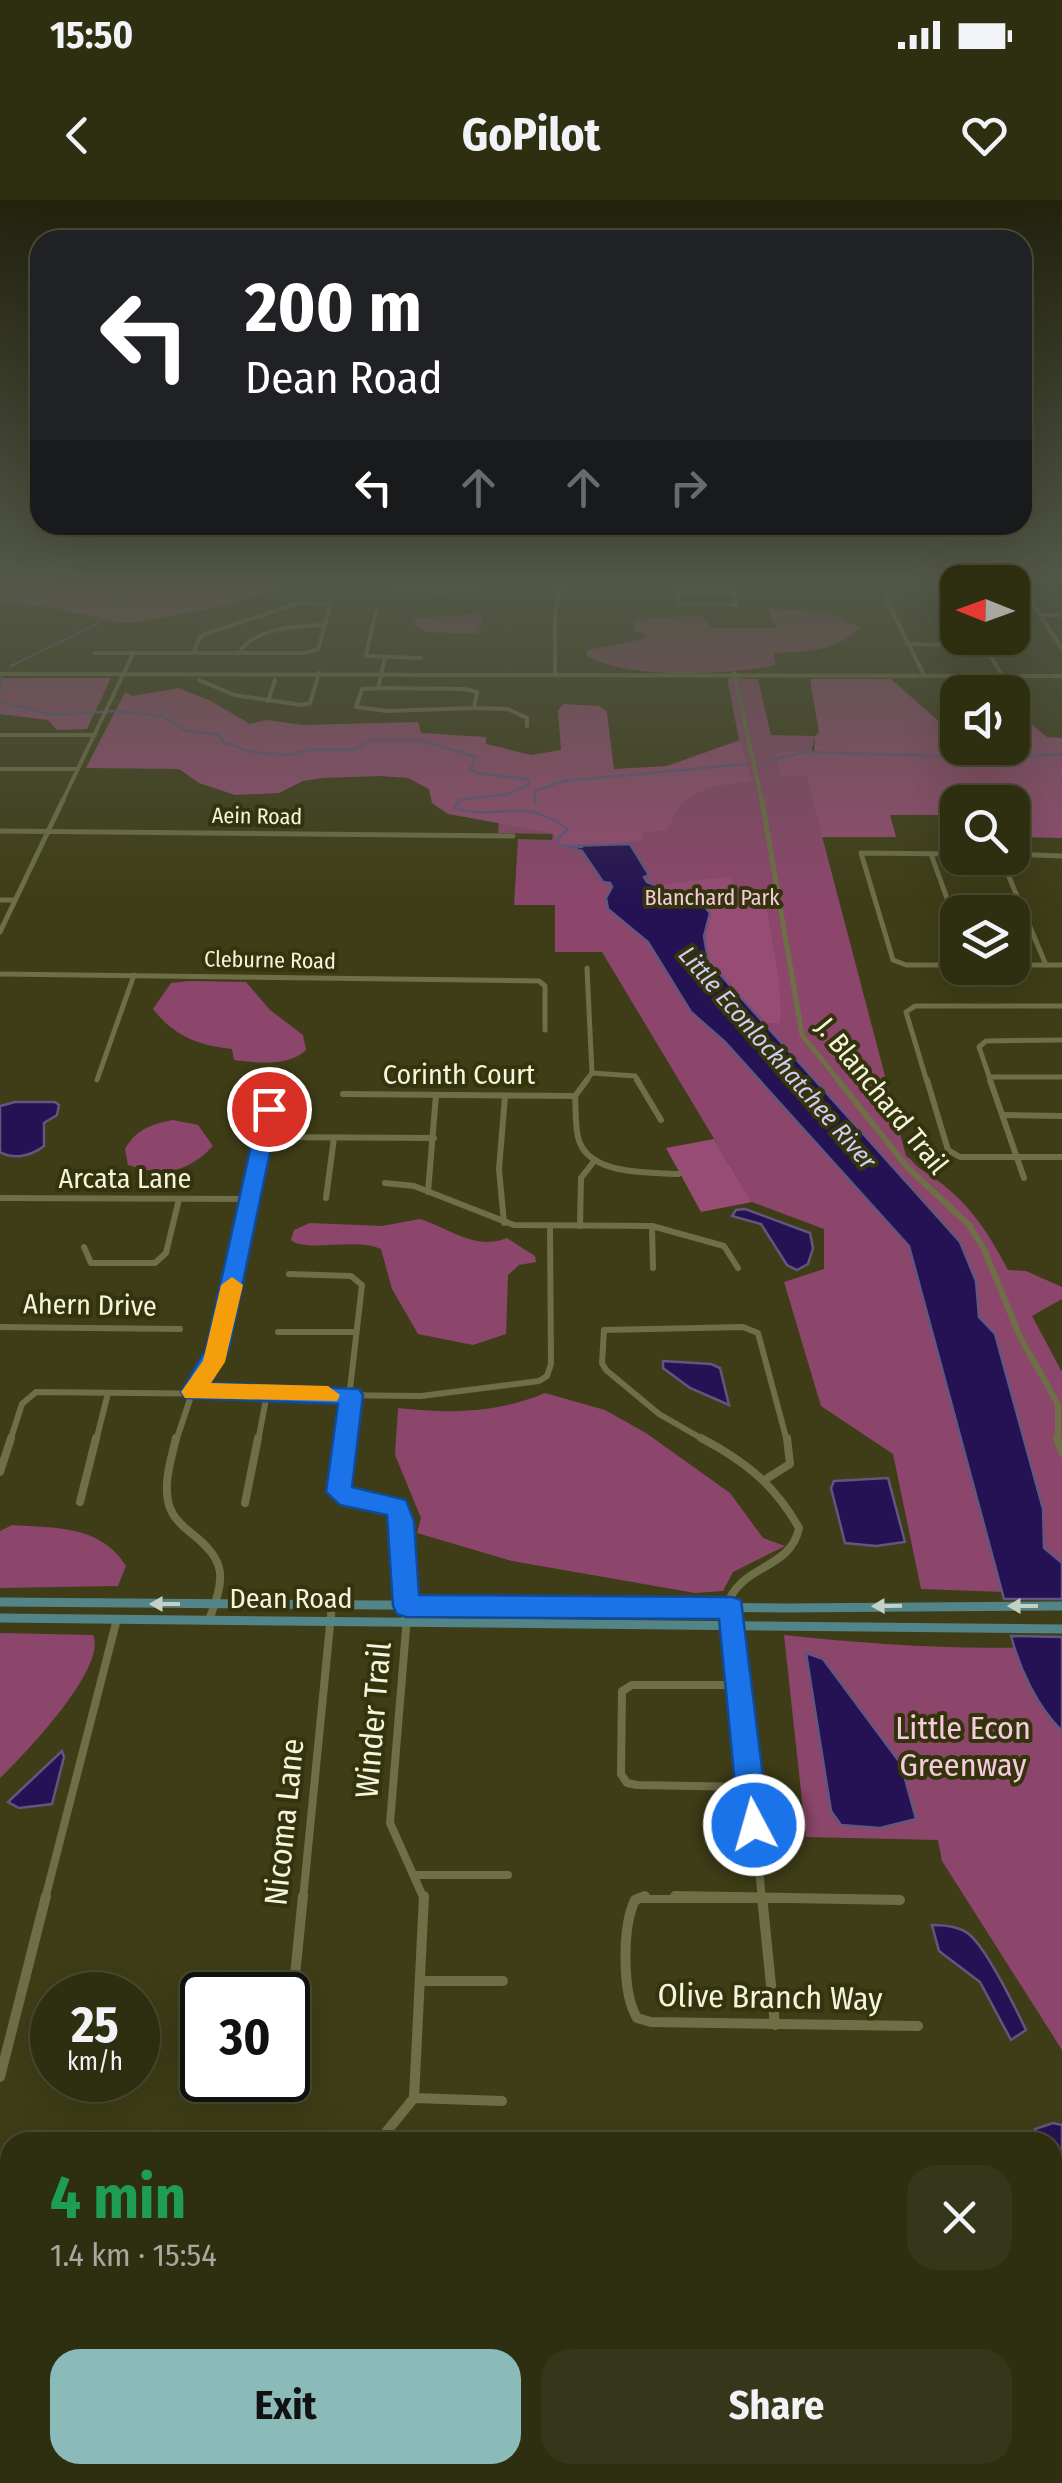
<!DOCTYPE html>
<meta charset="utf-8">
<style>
:root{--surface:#2e2e11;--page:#36361a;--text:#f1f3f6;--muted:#a7a89f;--line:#494a31;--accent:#8bbbb9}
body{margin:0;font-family:"Fira Sans Condensed",sans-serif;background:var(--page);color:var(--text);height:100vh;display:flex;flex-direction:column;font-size:38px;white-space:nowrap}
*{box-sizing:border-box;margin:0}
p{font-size:32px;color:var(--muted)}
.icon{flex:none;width:55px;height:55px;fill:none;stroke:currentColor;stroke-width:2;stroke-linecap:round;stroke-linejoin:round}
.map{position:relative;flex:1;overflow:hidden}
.details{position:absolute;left:0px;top:1932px;width:1062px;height:352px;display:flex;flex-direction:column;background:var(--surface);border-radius:30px 30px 0 0;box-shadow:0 10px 40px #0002,0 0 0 2px var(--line)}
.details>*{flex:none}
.guide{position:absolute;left:30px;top:30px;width:1002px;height:305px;border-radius:30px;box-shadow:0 10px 40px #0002,0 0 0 2px var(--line);background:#202124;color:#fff;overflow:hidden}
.needle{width:65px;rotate:271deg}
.fabs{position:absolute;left:940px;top:365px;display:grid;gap:20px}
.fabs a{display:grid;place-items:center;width:90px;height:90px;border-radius:20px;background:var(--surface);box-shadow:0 10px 40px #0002,0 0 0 2px var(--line);font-size:50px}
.speed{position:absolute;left:30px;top:1772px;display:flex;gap:20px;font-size:50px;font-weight:700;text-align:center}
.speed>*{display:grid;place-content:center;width:130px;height:130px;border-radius:50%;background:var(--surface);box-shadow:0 10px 40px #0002,0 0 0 2px var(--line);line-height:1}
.speed small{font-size:25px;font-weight:400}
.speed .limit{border:5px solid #111;border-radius:15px;background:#fff;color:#111}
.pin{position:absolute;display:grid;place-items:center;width:85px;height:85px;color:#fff;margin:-42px;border:5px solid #fff;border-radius:50%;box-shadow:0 2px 10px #0007}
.me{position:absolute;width:110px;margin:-55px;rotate:354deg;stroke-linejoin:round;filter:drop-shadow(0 0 8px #0008)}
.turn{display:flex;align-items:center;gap:35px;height:210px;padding:0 50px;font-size:45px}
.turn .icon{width:130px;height:130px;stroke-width:2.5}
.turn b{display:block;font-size:70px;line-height:85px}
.lanes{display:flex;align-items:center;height:95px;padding:0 50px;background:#0003;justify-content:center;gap:50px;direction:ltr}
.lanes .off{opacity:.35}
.round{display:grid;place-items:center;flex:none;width:105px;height:105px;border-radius:30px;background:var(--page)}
.overview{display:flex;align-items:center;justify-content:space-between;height:170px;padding:0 50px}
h1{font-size:60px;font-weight:700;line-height:75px;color:#1e9e55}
.action{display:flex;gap:20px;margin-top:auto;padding:20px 50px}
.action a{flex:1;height:115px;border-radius:30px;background:var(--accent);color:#111;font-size:40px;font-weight:700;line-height:115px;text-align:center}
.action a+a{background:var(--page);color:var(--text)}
.status{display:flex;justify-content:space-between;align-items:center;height:70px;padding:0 50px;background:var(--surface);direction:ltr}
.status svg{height:28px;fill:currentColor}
header{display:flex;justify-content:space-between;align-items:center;height:130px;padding:0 50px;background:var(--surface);font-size:45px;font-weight:700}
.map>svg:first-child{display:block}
.built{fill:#494819}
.green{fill:#8c466c}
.forest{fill:#974c74}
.water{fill:#241254;stroke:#62567e;stroke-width:2.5}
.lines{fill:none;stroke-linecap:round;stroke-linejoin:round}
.stream{stroke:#62567e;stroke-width:2.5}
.minor-far4{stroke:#6e6e47;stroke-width:4}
.minor-far3{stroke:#6e6e47;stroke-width:5}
.minor-far2{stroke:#6e6e47;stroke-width:6}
.minor-far1{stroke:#6e6e47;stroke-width:8}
.minor{stroke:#6e6e47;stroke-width:10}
.major{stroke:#528488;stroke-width:9}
.oneway{fill:#c3d2c5}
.route{fill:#1a73e8;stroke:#114b97;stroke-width:2.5}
.slow{fill:#f59e0b}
.labels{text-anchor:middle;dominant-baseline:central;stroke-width:8;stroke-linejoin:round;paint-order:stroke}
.far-street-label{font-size:22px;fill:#f4f4df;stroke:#33330c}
.far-park-label{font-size:22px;fill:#f6cadf;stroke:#33330c}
.far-water-label{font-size:25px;font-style:italic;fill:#cfcdf6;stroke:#33330c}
.street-label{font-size:28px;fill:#f4f4df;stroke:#33330c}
.near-street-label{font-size:32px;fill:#f4f4df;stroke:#33330c}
.near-park-label{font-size:32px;fill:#f6cadf;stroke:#33330c}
</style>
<div class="status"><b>15:50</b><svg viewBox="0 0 49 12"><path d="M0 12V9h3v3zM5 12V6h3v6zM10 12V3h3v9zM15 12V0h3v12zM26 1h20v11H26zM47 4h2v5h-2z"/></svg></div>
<header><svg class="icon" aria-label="back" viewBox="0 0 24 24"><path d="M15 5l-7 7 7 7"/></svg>GoPilot<svg class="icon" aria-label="heart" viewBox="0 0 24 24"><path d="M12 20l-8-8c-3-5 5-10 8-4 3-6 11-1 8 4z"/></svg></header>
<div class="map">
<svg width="1062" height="2283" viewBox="0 0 1062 2283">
<rect width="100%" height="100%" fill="#3e3d17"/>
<polygon class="built" points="766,381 942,381 950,395 769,393"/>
<g class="green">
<path d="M768,408L831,413L861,428C834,451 807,452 773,453L776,465C731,475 625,480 586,455L588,450L644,439L646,434L635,431L633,420L702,415L712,428H776Z"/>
<path d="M477,412L483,414L478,434L425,432L413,422L416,419C437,415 459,419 477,412Z"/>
<path d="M727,478L758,479L771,535L815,536L806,575L906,956C912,959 915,966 922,970C964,996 985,1026 1008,1070L1026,1071L1062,1087V1099L1032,1116L1062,1172V1394L921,1389L893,1254L821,1206L784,1082L824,1069V1029L752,1002L602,752H555V705H514L518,639L552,640L553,634L498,633L503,573L746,575Z"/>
<path d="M189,781L246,782L270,810L303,835L306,850C288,867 258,863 234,860L232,849C198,845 175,837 153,809L171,783Z"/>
<path d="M173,920L198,925L213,946C187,973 164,977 128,965L125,949C136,929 152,924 173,920Z"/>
<path d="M420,1019C451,1029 476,1051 507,1038L535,1056L536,1062L519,1065L508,1075L506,1134L473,1145L418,1134L392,1089L381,1049C355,1037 306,1053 291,1040L294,1030L310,1023L382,1026Z"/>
<path d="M545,1193L605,1210L646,1233L730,1293L763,1338L785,1346L733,1372L723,1391L695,1393L512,1361L417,1333L421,1318L395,1255L398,1208C449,1214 498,1213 545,1193Z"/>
<path d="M12,1325C55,1328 101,1325 126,1366L118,1386L0,1388V1331Z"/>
<path d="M0,1433L93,1435C108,1467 24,1555 0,1578Z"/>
<path d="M784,1435C877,1445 968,1451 1062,1446V1850L942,1661L938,1640L806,1637Z"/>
</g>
<g class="forest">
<polygon points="0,381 293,381 234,404 138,422 118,423 55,408 0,402"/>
<polygon points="0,478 111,478 87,529 57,530 48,520 0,514"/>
<polygon points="810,479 891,479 943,525 957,528 958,548 1012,548 1013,509 1047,537 1062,538 1062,638 1013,637 1012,602 958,602 957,615 890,615 896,637 822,637 806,576 780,575 775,553 814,551 815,536 819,533"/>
<path d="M179,488L211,501L250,524L266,520L303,525L418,522L421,533L486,537V544L531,555L561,550L558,511L563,504L599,506L607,512L614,569L667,566L740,540L752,582C713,585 682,588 668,630L641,633L644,640L581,647L560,645L552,633L448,614L432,603L429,589L408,578L380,576L323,578L303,581L279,593L235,595L199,583L179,569L86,568L125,492L133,496Z"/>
<path d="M729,677L738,688L765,692C768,735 784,778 780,823H768C741,798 691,764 709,724L702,704L655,685Z"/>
<polygon points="714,939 752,1002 701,1012 666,948"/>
</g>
<g class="water">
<polygon points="630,644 649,675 644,677 647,682 702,704 710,713 704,736 708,761 960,1042 976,1081 979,1117 995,1134 1043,1309 1044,1348 1062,1363 1062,1399 1004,1399 909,1046 725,842 691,812 648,742 608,709 606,698 612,687 610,683 603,682 582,651 567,646"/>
<path d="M15,902H55L59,905L57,915L44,923V946C31,956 14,960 0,952V906Z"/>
<polygon points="745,1009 810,1033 813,1048 808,1064 797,1070 787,1065 761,1024 732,1016 736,1010"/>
<polygon points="663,1161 711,1164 720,1168 729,1205 690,1188 663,1168"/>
<polygon points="888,1278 905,1342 876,1346 845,1343 831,1288 834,1281"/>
<path d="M1011,1436L1062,1437V1531C1037,1507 1020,1469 1011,1436Z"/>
<polygon points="806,1453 823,1459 901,1564 916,1619 880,1628 841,1625 831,1611"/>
<polygon points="62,1551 64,1557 52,1604 19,1608 8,1602"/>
<path d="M932,1725C944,1725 960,1726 970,1735C988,1751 1015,1807 1026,1830L1011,1840L980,1782L939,1751Z"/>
<polygon points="1053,1923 1062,1925 1062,2008 1053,2000 1052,1942 1037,1942 1035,1929"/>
</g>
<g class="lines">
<g class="stream">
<polyline points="11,466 95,425 137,381"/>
<polyline points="0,491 2,477"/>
<path d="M0,502L55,515L116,511L162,516L186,531L217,534L225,543L252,552L290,555L308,550H353L372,540H419L476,557L470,570L477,573L528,579L529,584L508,594L459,600L454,608C502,622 522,595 568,629L558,638L560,645L582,647"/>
<polyline points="757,564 805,552 1005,558 1062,554"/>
<polyline points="535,604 535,591 564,581 746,564"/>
</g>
<g class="minor-far4">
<polyline points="444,381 451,385 466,381"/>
<polyline points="675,381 680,404 736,405 731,381"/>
<polyline points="947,381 958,399"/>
<polyline points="461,388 418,385 397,390 450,391 491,381"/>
<polyline points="677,393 734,393"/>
<polyline points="885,397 923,473"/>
<polyline points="1032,402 1062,449"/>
<polygon points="299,403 331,404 318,449 306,453 193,453 200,437 208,433"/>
<polyline points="376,411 366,456 421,458"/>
<polyline points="1042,415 1062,415"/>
<polyline points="980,438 1002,475"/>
<polyline points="907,444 951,445"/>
<polyline points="95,453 193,453"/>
<path d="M239,453C255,427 298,426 325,425"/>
<polyline points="555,473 555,414 562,381"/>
<polyline points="734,473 762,602"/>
<polyline points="0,474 1062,476"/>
<polyline points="199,480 234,495 302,505 310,503 319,473"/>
<polyline points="378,488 385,458"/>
<polygon points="382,488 464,489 477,492 474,508 387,511 356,507 362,489"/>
<polyline points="268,501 275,480"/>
<polyline points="474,508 508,509 527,518 527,526"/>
<polyline points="0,535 95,535"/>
<polyline points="0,569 78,569"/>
<polyline points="62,602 133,454"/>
</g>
<g class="minor-far3">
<polyline points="762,600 802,835 840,882"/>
<polyline points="0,631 513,636"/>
<polyline points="931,654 958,729"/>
<polyline points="958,654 861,653 893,760 906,765 958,765"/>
<polyline points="1012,654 1062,656"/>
<polyline points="1001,658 1046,765"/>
<polyline points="0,700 15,700"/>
<polyline points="0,732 63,600"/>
<polyline points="1012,765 1062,765"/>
<polyline points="0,774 539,781 545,786 545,830"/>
<polyline points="592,873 635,876 639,882"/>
<polyline points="990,877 1062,877"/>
<polyline points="97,880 134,775"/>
<polyline points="585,882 592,873 587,768"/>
<polyline points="927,882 906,812 915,806 1062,806"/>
<polyline points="991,882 979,847 986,841 1062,840"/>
</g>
<g class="minor-far2">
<path d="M587,880L575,896C576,909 575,924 578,937C587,976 648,972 678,974"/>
<polyline points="637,880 661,920"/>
<polyline points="838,880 908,968 969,1025 984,1049 1020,1137 1058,1204 1058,1241"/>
<polyline points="927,880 948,950 960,957 1062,957"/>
<polyline points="990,880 1024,978"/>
<polyline points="343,894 575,896"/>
<polyline points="1003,915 1062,916"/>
<polyline points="263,937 434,938"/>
<polyline points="385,983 414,986 514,1025 652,1026 724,1046 738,1068"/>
<polyline points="428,992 436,895"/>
<polyline points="0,998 250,999"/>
<polyline points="326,998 334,938"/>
<polyline points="504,1023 499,969 505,896"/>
<polyline points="580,1026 581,978 595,960"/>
<polyline points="652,1026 653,1068"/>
<polyline points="84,1047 91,1063 155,1063 166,1053 179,999"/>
<polyline points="289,1074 351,1076 362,1085 344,1241"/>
<polyline points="0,1127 180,1129"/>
<polyline points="278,1132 355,1132"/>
<polyline points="10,1241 22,1204 36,1192 421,1196 539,1181 547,1176 551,1164 550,1026"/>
<polyline points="96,1241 108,1193"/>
<polyline points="176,1241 191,1196 217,1150 275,881"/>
<polyline points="258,1241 267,1194"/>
<polyline points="706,1241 659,1214 606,1170 602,1163 604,1130 743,1127 758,1133 787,1241"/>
</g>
<g class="minor-far1">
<path d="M176,1238C171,1260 162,1286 170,1308C174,1318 182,1326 190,1332C228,1362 225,1377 209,1420"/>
<polyline points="344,1238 338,1292 397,1307 401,1321 406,1429 390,1623 424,1699"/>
<path d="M701,1238C745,1261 775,1285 799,1328C791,1367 749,1364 731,1396L762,1699"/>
<polyline points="1057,1238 1062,1253"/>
<polyline points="0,1272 11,1238"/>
<polyline points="766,1279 790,1264 787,1238"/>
<polyline points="80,1302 96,1238"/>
<polyline points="245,1303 258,1238"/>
<polyline points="739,1485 632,1485 622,1491 621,1574 627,1583 637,1585 749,1587"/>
<polyline points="418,1675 508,1675"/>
<polyline points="45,1699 117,1419"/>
<polyline points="303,1699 332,1405"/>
<polyline points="638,1699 833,1699"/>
</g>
<g class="minor">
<path d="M645,1696L635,1700C622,1727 622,1793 637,1818L651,1822L918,1826"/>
<polyline points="675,1696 900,1700"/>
<polyline points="762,1696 775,1825"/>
<polyline points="422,1781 503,1781"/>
<polyline points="288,1844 303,1696"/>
<polyline points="0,1877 46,1696"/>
<polyline points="414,1898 502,1901"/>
<polyline points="378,1942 414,1898 424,1696"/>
<polyline points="0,1974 10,1974"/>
<polyline points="1052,2026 1062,2035"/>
<polyline points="636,2275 636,2283"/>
<polyline points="912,2275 913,2283"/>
<polyline points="1050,2275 1052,2283"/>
<polyline points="33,2283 35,2275"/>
<polyline points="778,2283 781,2275"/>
</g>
<g class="major">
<polyline points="0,1402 784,1408 1062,1406"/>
<polyline points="0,1418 1062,1429"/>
</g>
</g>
<defs><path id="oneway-solid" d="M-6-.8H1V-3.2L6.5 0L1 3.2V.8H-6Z" transform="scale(2.5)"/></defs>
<g class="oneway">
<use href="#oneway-solid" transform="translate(165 1404) rotate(-180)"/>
<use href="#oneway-solid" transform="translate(887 1406) rotate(179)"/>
<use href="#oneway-solid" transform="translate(1023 1406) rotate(-180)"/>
</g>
<linearGradient id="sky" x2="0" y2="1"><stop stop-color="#22220d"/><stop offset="0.54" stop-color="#525747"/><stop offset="1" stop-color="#525747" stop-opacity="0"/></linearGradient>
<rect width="1062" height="701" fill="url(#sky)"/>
<polygon class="route" points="269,903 279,909 229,1149 211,1183 359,1189 363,1195 352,1287 406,1300 414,1321 419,1395 732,1397 741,1400 769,1625 764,1635 754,1639 743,1635 739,1625 719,1419 406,1417 397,1414 393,1406 387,1315 340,1305 326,1292 338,1204 185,1198 181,1192 206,1149 259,909"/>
<polygon class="slow" points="232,1077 243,1085 225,1162 211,1183 328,1186 340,1195 337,1201 185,1198 181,1192 203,1161 221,1085"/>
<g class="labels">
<g class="far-street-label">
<text transform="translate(257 616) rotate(1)">Aein Road</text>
<text transform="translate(270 760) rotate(1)">Cleburne Road</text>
</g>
<g class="far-park-label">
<text x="712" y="697">Blanchard Park</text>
</g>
<g class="far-water-label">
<text transform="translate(777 858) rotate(49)">Little Econlockhatchee River</text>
</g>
<g class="street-label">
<text x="459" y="874">Corinth Court</text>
<text transform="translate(882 896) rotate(51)">J. Blanchard Trail</text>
<text x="125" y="978">Arcata Lane</text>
<text transform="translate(90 1105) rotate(1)">Ahern Drive</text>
<text x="291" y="1398">Dean Road</text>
</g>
<g class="near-street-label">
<text transform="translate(373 1520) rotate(-85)">Winder Trail</text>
<text transform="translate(284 1622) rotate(-84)">Nicoma Lane</text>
<text transform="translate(770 1797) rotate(1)">Olive Branch Way</text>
</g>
<g class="near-park-label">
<text x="963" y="1528">Little Econ<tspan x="963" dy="37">Greenway</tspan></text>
</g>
</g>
</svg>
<div class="fabs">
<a><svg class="needle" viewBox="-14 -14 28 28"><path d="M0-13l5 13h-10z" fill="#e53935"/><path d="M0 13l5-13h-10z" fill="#a7a89f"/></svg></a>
<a><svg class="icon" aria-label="sound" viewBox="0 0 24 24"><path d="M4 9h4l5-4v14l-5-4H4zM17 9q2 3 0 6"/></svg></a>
<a><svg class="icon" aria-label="search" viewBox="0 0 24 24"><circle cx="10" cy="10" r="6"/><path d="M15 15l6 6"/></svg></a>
<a><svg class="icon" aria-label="layers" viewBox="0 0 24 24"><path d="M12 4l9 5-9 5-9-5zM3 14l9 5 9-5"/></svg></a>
</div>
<div class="speed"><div>25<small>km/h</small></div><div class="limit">30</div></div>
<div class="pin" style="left:269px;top:909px;background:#d93025"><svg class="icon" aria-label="arrive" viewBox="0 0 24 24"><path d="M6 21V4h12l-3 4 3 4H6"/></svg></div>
<svg class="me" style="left:754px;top:1625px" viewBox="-20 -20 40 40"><circle r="17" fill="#1a73e8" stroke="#fff" stroke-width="3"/><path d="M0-11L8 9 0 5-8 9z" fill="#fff"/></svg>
<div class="guide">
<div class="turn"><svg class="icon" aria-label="left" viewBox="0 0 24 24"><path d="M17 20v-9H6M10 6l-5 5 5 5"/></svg><div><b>200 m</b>Dean Road</div></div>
<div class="lanes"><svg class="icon" aria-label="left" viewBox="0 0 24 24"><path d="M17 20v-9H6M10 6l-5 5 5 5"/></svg><svg class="icon off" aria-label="ahead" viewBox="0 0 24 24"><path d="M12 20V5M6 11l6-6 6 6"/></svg><svg class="icon off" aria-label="ahead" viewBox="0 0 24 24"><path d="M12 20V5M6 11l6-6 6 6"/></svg><svg class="icon off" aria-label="right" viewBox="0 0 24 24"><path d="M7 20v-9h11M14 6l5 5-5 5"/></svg></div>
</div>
<section class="details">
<div class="overview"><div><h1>4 min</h1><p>1.4 km · 15:54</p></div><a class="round"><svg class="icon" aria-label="close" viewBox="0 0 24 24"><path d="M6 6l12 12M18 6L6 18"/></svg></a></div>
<div class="action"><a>Exit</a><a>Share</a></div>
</section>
</div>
